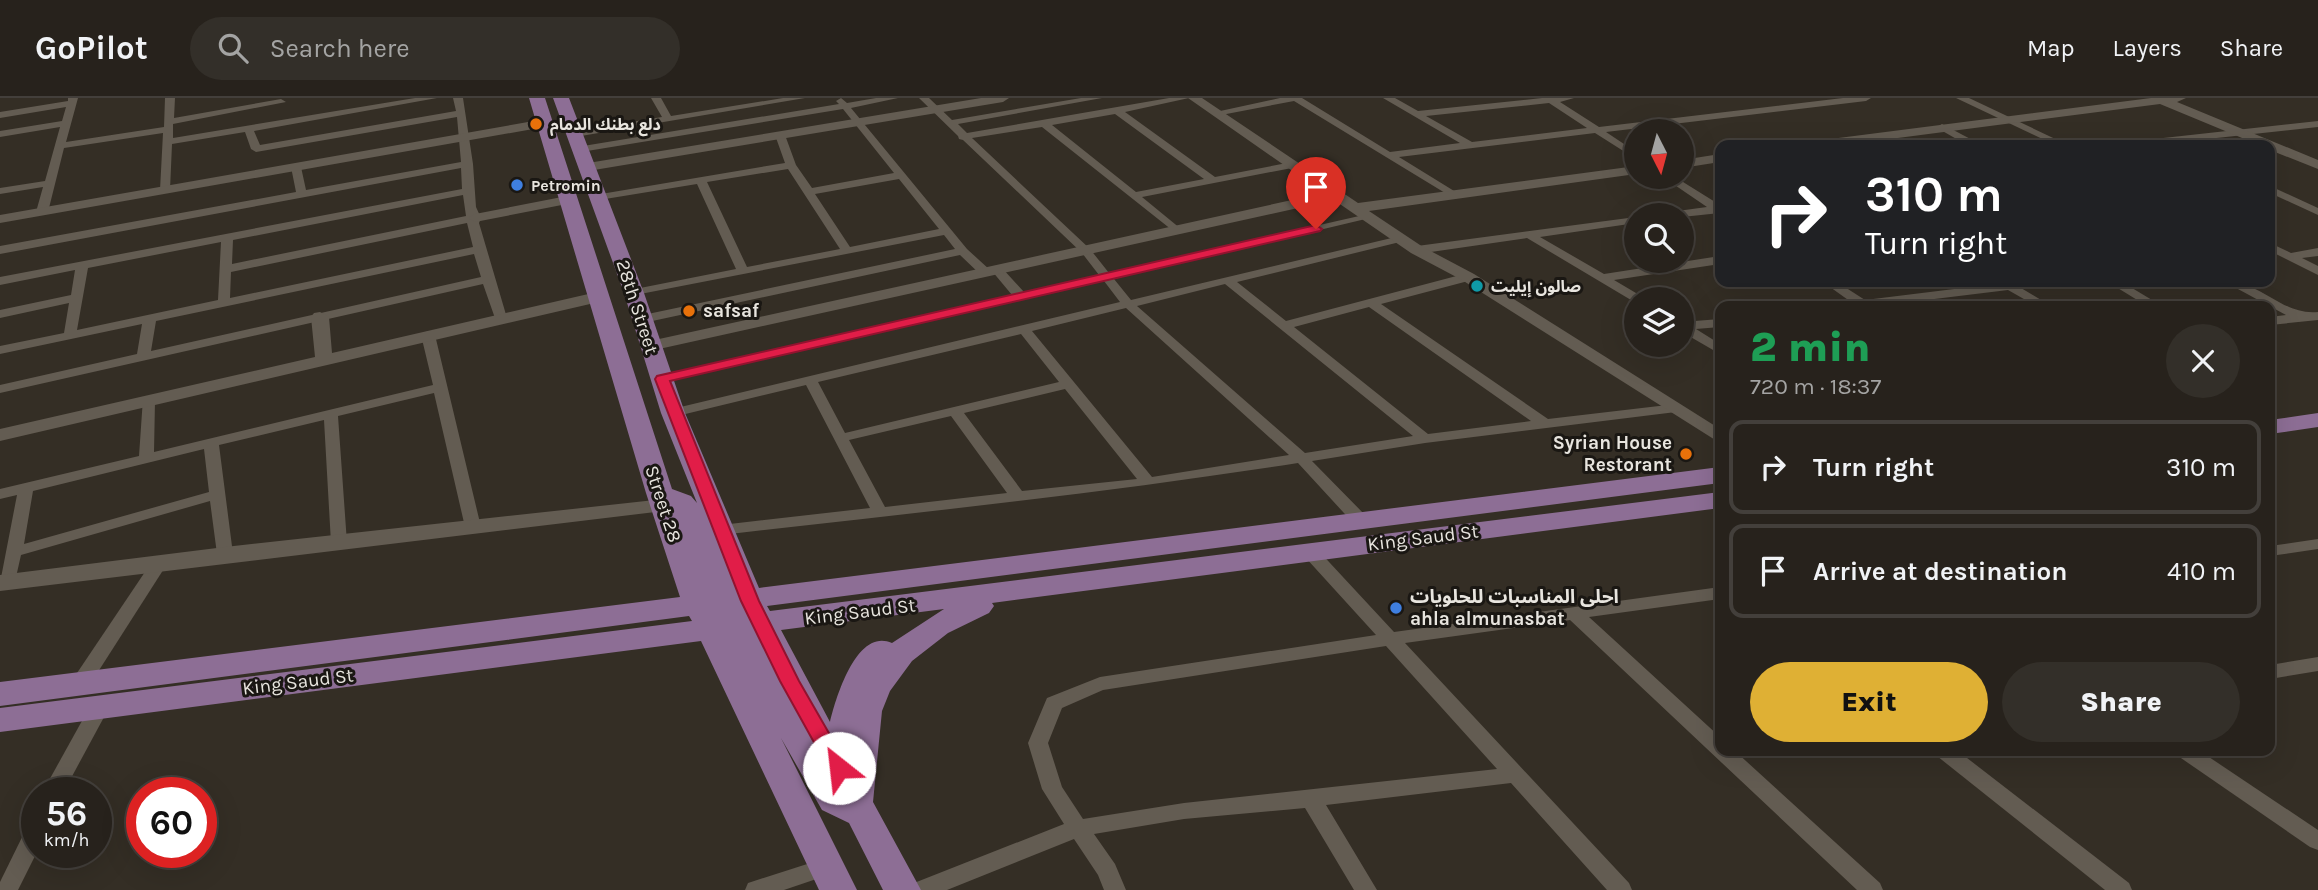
<!DOCTYPE html>
<meta charset="utf-8">
<style>
:root{--surface:#27221c;--page:#332f29;--text:#f1f3f6;--muted:#a4a4a3;--line:#433f3b;--accent:#dfb034}
body{margin:0;font-family:Karla,"Noto Sans Arabic",sans-serif;background:var(--page);color:var(--text);height:100vh;display:flex;flex-direction:column;font-size:26px;white-space:nowrap}
*{box-sizing:border-box;margin:0}
p{font-size:23px;color:var(--muted)}
.icon{flex:none;width:38px;height:38px;fill:none;stroke:currentColor;stroke-width:2;stroke-linecap:round;stroke-linejoin:round}
.map{position:relative;flex:1;overflow:hidden}
.details{position:absolute;left:1715px;top:203px;width:560px;height:455px;display:flex;flex-direction:column;background:var(--surface);border-radius:14px;box-shadow:0 7px 28px #0002,0 0 0 2px var(--line)}
.details>*{flex:none}
.guide{position:absolute;left:1715px;top:42px;width:560px;height:147px;border-radius:14px;box-shadow:0 7px 28px #0002,0 0 0 2px var(--line);background:#202124;color:#fff;overflow:hidden}
.needle{width:46px;rotate:174deg}
.controls{position:absolute;left:1624px;top:21px;display:grid;gap:14px}
.controls a{display:grid;place-items:center;width:70px;height:70px;border-radius:50%;background:var(--surface);box-shadow:0 7px 28px #0002,0 0 0 2px var(--line);font-size:35px}
.speed{position:absolute;left:21px;top:679px;display:flex;gap:14px;font-size:35px;font-weight:700;text-align:center}
.speed>*{display:grid;place-content:center;width:91px;height:91px;border-radius:50%;background:var(--surface);box-shadow:0 7px 28px #0002,0 0 0 2px var(--line);line-height:1}
.speed small{font-size:18px;font-weight:400}
.speed .limit{border:10px solid #d22;background:#fff;color:#111}
.pin{position:absolute;display:grid;place-items:center;width:60px;height:60px;color:#fff;margin:-72px -30px;border-radius:50% 50% 50% 0;rotate:-45deg;box-shadow:0 0 7px #0007}
.pin .icon{rotate:45deg}
.me{position:absolute;width:77px;margin:-38px;rotate:331deg;stroke-linejoin:round;filter:drop-shadow(0 0 5px #0008)}
.turn{display:flex;align-items:center;gap:24px;height:147px;padding:0 35px;font-size:32px}
.turn .icon{width:91px;height:91px;stroke-width:2.5}
.turn b{display:block;font-size:49px;line-height:60px}
.round{display:grid;place-items:center;flex:none;width:74px;height:74px;border-radius:37px;background:var(--page)}
.headline{display:flex;align-items:center;justify-content:space-between;height:119px;padding:0 35px}
h1{font-size:42px;font-weight:800;line-height:52px;color:#1e9e55}
.cta{display:flex;gap:14px;margin-top:auto;padding:14px 35px}
.cta a{flex:1;height:80px;border-radius:42px;background:var(--accent);color:#111;font-size:28px;font-weight:800;line-height:80px;text-align:center}
.cta a+a{background:var(--page);color:var(--text)}
ul{padding:0;list-style:none}
li{display:flex;align-items:center;gap:21px;height:94px;margin:0 14px 10px;padding:0 21px;border:4px solid var(--line);border-radius:14px}
li div{flex:1}
li b{display:block;font-size:26px}
li em{font-style:normal}
header{display:flex;align-items:center;gap:42px;box-sizing:border-box;height:98px;padding:0 35px;background:var(--surface);border-bottom:2px solid var(--line)}
header strong{font-size:33px}
nav{display:flex;gap:38px;margin-inline-start:auto;font-size:24px}
.search{width:490px;height:63px;background:var(--page);display:flex;align-items:center;gap:18px;box-sizing:border-box;padding:0 24px;border-radius:38px;color:var(--muted);font-size:26px}
.map>svg:first-child{display:block}
.lines{fill:none;stroke-linecap:round;stroke-linejoin:round}
.minor{fill:#635c52;fill-rule:evenodd}
.tertiary{fill:#635c52;fill-rule:evenodd}
.primary{fill:#8d6e95;fill-rule:evenodd}
.route{fill:#e11d48;stroke:#92132f;stroke-width:2}
.food-dot{fill:#e8710a;stroke:#1a1713;stroke-width:2.5}
.shop-dot{fill:#3f7fe0;stroke:#1a1713;stroke-width:2.5}
.culture-dot{fill:#0f9aa8;stroke:#1a1713;stroke-width:2.5}
.labels{text-anchor:middle;dominant-baseline:central;stroke-width:6;stroke-linejoin:round;paint-order:stroke}
.far-poi-label{font-size:16px;font-weight:bold;fill:#e8e5df;stroke:#1a1713;text-anchor:start}
.street-label{font-size:19px;fill:#e8e5df;stroke:#1a1713}
.poi-label{font-size:19px;font-weight:bold;fill:#e8e5df;stroke:#1a1713;text-anchor:start}
</style>
<header>
<strong>GoPilot</strong>
<div class="search"><svg class="icon" aria-label="search" viewBox="0 0 24 24"><circle cx="10" cy="10" r="6"/><path d="M15 15l6 6"/></svg>Search here</div>
<nav><a>Map</a><a>Layers</a><a>Share</a></nav>
</header>
<div class="map">
<svg width="2318" height="792" viewBox="0 0 2318 792">
<rect width="100%" height="100%" fill="#342e25"/>
<g class="lines">
<g class="minor">
<path d="M68,0H78L66,44L164,29L165,0H175L174,20L281,1L286,4L173,26V40L415,0H437L254,33L260,47L456,13L453,0H463L473,66L476,109L481,120L479,125L507,220L501,224L496,223L483,186L0,295V287L137,256L142,226L0,256V248L64,235L69,205L0,220V212L71,197L75,172L0,187V179L462,91L461,70L0,156V148L296,94L291,69L296,66L301,69L306,92L461,64L457,19L256,54L251,51L245,34L172,46L170,92L165,95L160,92L163,35L64,50L48,114L42,117L36,114L43,89L0,96V90L45,83L60,29L0,39V33L62,23L66,9L0,20V14L68,3ZM463,97L466,118L232,166L233,142ZM467,125L473,149L230,200L231,174ZM221,144L218,202L77,232L88,170ZM474,156L481,179L151,253L156,223Z"/>
<polygon points="651,0 661,0 671,18 783,0 805,0 575,39 570,36 575,33 662,19"/>
<path d="M841,0L847,5L876,0H898L851,10L967,151L990,172V178H982L960,157L643,225L638,224L637,221L643,217L955,151L944,137L630,198V192L736,171L697,86L599,102L594,99L595,97L785,65L775,37L780,34L785,37L796,67L812,90L894,75L843,11L581,54L577,53V49L839,6L836,3ZM788,71L840,151L747,169L707,84ZM899,81L939,131L850,149L815,96Z"/>
<path d="M919,0H929L952,22L1081,0H1102L958,26L967,35L1169,0H1189L1125,14L1215,79L1292,64L1297,67L1292,70L1142,99L1181,131L1183,133L1177,136L1042,29L972,40L1090,151L1109,175L1368,116L1374,119L1114,181L1131,202L1400,138L1404,139V143L1237,184L1286,223L1464,176H1472V182L1381,206L1548,321L1676,306L1683,310L1676,314L1425,345L1312,363L1367,419L1369,423L1367,427H1355L1298,365C1106,395 914,415 721,437L715,436L713,432L721,427L870,410L806,287L673,319L666,315L668,312L1120,204L1104,183L662,285L657,284L655,281L657,278L662,277L1012,197L992,173L998,169L1002,170L1024,194L1099,177L1082,155L963,42L959,41L958,38ZM1115,16L1204,81L1136,94L1052,27ZM1225,186L1413,338L1305,355L1137,208ZM1369,209L1531,323L1428,336L1294,229ZM1126,210L1289,357L1152,379L1032,233ZM1021,236L1059,284L845,335L818,284ZM1065,291L1137,381L1022,393L964,315ZM951,318L1007,395L885,409L849,342Z"/>
<path d="M1280,0H1302L1390,54L1460,45L1383,0H1395L1418,13L1542,0H1574L1560,4L1599,29L1843,0H1871L1866,3L1606,34L1636,54V61L1595,35L1399,59L1459,96L1460,98L1455,101L1294,3L1216,18L1211,15ZM1549,5L1587,30L1472,44L1426,18Z"/>
<polygon points="1956,0 1969,0 2068,47 2055,47"/>
<polygon points="2318,23 2318,29 2152,47 2122,47 2127,44"/>
<polygon points="1942,26 1978,45 1979,47 1967,47 1939,31 1937,29"/>
<polygon points="1663,79 1675,79 1720,107 1720,115 1682,119 1665,117 1670,114 1707,109"/>
<polygon points="2270,88 2318,110 2318,117 2270,95"/>
<polygon points="1636,119 1636,125 1540,139 1604,176 1720,158 1720,166 1614,182 1641,198 1643,201 1636,201 1636,205 1527,140 1417,156 1411,152 1417,148"/>
<polygon points="2270,145 2291,155 2318,150 2318,158 2302,160 2318,168 2318,177 2270,153"/>
<polygon points="1823,184 1837,184 1865,202 2011,184 2051,208 2036,208 2008,192 1877,208 1842,208 1851,204"/>
<polygon points="2108,184 2122,184 2162,208 2147,208"/>
<path d="M2225,184C2261,182 2282,218 2318,214V222L2270,227V219L2286,217Z"/>
<polygon points="1720,221 1720,229 1696,231 1720,246 1720,256 1682,234 1682,224"/>
<path d="M428,233L435,237L481,429L479,433L473,434L465,429L434,295L338,318L347,445L345,449H333L331,445L324,322L219,347L233,456L231,460H219L217,456L210,403L21,457L14,488L8,490L0,485L17,397L0,401V391L139,358L143,300H153L155,303L154,354L433,287L421,237ZM204,351L209,394L24,446L33,393Z"/>
<polygon points="2318,441 2318,451 2270,458 2270,448"/>
<path d="M1311,450L1317,451L1394,534L1720,489V501L1589,519L1720,639V653H1735L1880,785L1883,792H1857L1570,522L1405,545L1629,785L1632,792H1607L1511,685L1326,707L1377,792H1354L1305,710L1184,721L1094,736L1115,766L1126,792H1104L1098,777L1074,741L947,792H911L914,785L1064,726L1042,691L1028,645L1047,600L1100,579L1376,537L1305,459L1303,455ZM1386,548L1497,671L1184,705L1083,721L1062,689L1048,645L1062,610L1103,592Z"/>
<polygon points="159,461 167,466 87,591 80,593 73,591 71,586 73,581 153,462"/>
<polygon points="2318,559 2318,573 2270,581 2270,567"/>
<polygon points="100,601 107,603 110,608 63,695 42,695 93,603"/>
<polygon points="1934,653 1958,653 2129,785 2132,792 2105,792 1937,658"/>
<polygon points="2175,653 2200,653 2318,732 2318,752 2310,749 2178,658"/>
<polygon points="37,722 37,754 18,792 0,792 0,784 29,725"/>
<polygon points="829,759 837,762 840,768 837,774 784,792 745,792 748,785"/>
</g>
<g class="tertiary">
<polygon points="981,0 1009,0 1003,4 588,73 581,69 588,65"/>
<polygon points="1188,0 1202,0 1358,105 1636,68 1636,76 1369,113 1423,149 1474,176 1720,331 1720,345 1462,182 1411,155 1334,102 650,253 641,248 650,243 1324,95"/>
<polygon points="2151,0 2186,0 2177,4 2318,62 2318,71 2270,52 2270,47 2259,47 2160,6 1844,47 1808,47 1815,43"/>
<polygon points="545,21 551,25 550,28 0,125 0,117"/>
<polygon points="1720,56 1720,64 1682,70 1682,62"/>
<polygon points="567,98 572,99 572,105 475,124 468,120 475,116"/>
<polygon points="597,194 605,199 603,203 0,343 0,331 315,259 311,219 314,215 320,214 329,219 332,255"/>
<polygon points="664,401 672,402 675,407 672,412 0,493 0,477 225,449"/>
</g>
<g class="primary">
<path d="M529,0H545L672,391L691,398L697,405L661,315L624,195L553,0H569L644,195L685,315L759,490L1720,369V385L767,508L770,513L1720,394V410L992,505L994,508L989,515L948,535L912,563L890,593L882,613L873,704L921,792H883L849,725L822,712L781,640L857,792H819L701,543L0,634V610L692,523L689,518L0,608V584L680,499L646,395ZM944,511L892,545C857,529 836,599 830,624L781,532Z"/>
<polygon points="2318,315 2318,329 2270,336 2270,322"/>
</g>
</g>
<polygon class="route" points="1316,127 1322,131 1320,133 670,283 759,503 799,583 849,670 846,675 831,675 780,583 741,503 655,281 657,278"/>
<g class="food-dot">
<circle cx="536" cy="26" r="7"/>
<circle cx="689" cy="213" r="7"/>
<circle cx="1686" cy="356" r="7"/>
</g>
<g class="shop-dot">
<circle cx="517" cy="87" r="7"/>
<circle cx="1396" cy="510" r="7"/>
</g>
<circle class="culture-dot" cx="1477" cy="188" r="7"/>
<g class="labels">
<g class="far-poi-label">
<text x="550" y="26">دلع بطنك الدمام</text>
<text x="531" y="87">Petromin</text>
<text x="1491" y="188">صالون إيليت</text>
</g>
<g class="street-label">
<text transform="translate(637 209) rotate(72)">28th Street</text>
<text transform="translate(663 406) rotate(72)">Street 28</text>
<text transform="translate(1423 440) rotate(-7)">King Saud St</text>
<text transform="translate(860 514) rotate(-7)">King Saud St</text>
<text transform="translate(298 584) rotate(-7)">King Saud St</text>
</g>
<g class="poi-label">
<text x="703" y="213">safsaf</text>
<text x="1672" y="345" text-anchor="end">Syrian House<tspan x="1672" dy="22">Restorant</tspan></text>
<text x="1410" y="499">احلى المناسبات للحلويات<tspan x="1410" dy="22">ahla almunasbat</tspan></text>
</g>
</g>
</svg>
<div class="controls">
<a><svg class="needle" viewBox="-14 -14 28 28"><path d="M0-13l5 13h-10z" fill="#e53935"/><path d="M0 13l5-13h-10z" fill="#a4a4a3"/></svg></a>
<a><svg class="icon" aria-label="search" viewBox="0 0 24 24"><circle cx="10" cy="10" r="6"/><path d="M15 15l6 6"/></svg></a>
<a><svg class="icon" aria-label="layers" viewBox="0 0 24 24"><path d="M12 4l9 5-9 5-9-5zM3 14l9 5 9-5"/></svg></a>
</div>
<div class="speed"><div>56<small>km/h</small></div><div class="limit">60</div></div>
<div class="pin" style="left:1316px;top:131px;background:#d93025"><svg class="icon" aria-label="arrive" viewBox="0 0 24 24"><path d="M6 21V4h12l-3 4 3 4H6"/></svg></div>
<svg class="me" style="left:839px;top:670px" viewBox="-20 -20 40 40"><circle r="19" fill="#fff"/><path d="M0-13L10 11 0 6-10 11z" fill="#e11d48"/></svg>
<div class="guide">
<div class="turn"><svg class="icon" aria-label="right" viewBox="0 0 24 24"><path d="M7 20v-9h11M14 6l5 5-5 5"/></svg><div><b>310 m</b>Turn right</div></div>
</div>
<section class="details">
<div class="headline"><div><h1>2 min</h1><p>720 m · 18:37</p></div><a class="round"><svg class="icon" aria-label="close" viewBox="0 0 24 24"><path d="M6 6l12 12M18 6L6 18"/></svg></a></div>
<ul>
<li><svg class="icon" aria-label="right" viewBox="0 0 24 24"><path d="M7 20v-9h11M14 6l5 5-5 5"/></svg><div><b>Turn right</b></div><em>310 m</em></li>
<li><svg class="icon" aria-label="arrive" viewBox="0 0 24 24"><path d="M6 21V4h12l-3 4 3 4H6"/></svg><div><b>Arrive at destination</b></div><em>410 m</em></li>
</ul>
<div class="cta"><a>Exit</a><a>Share</a></div>
</section>
</div>
